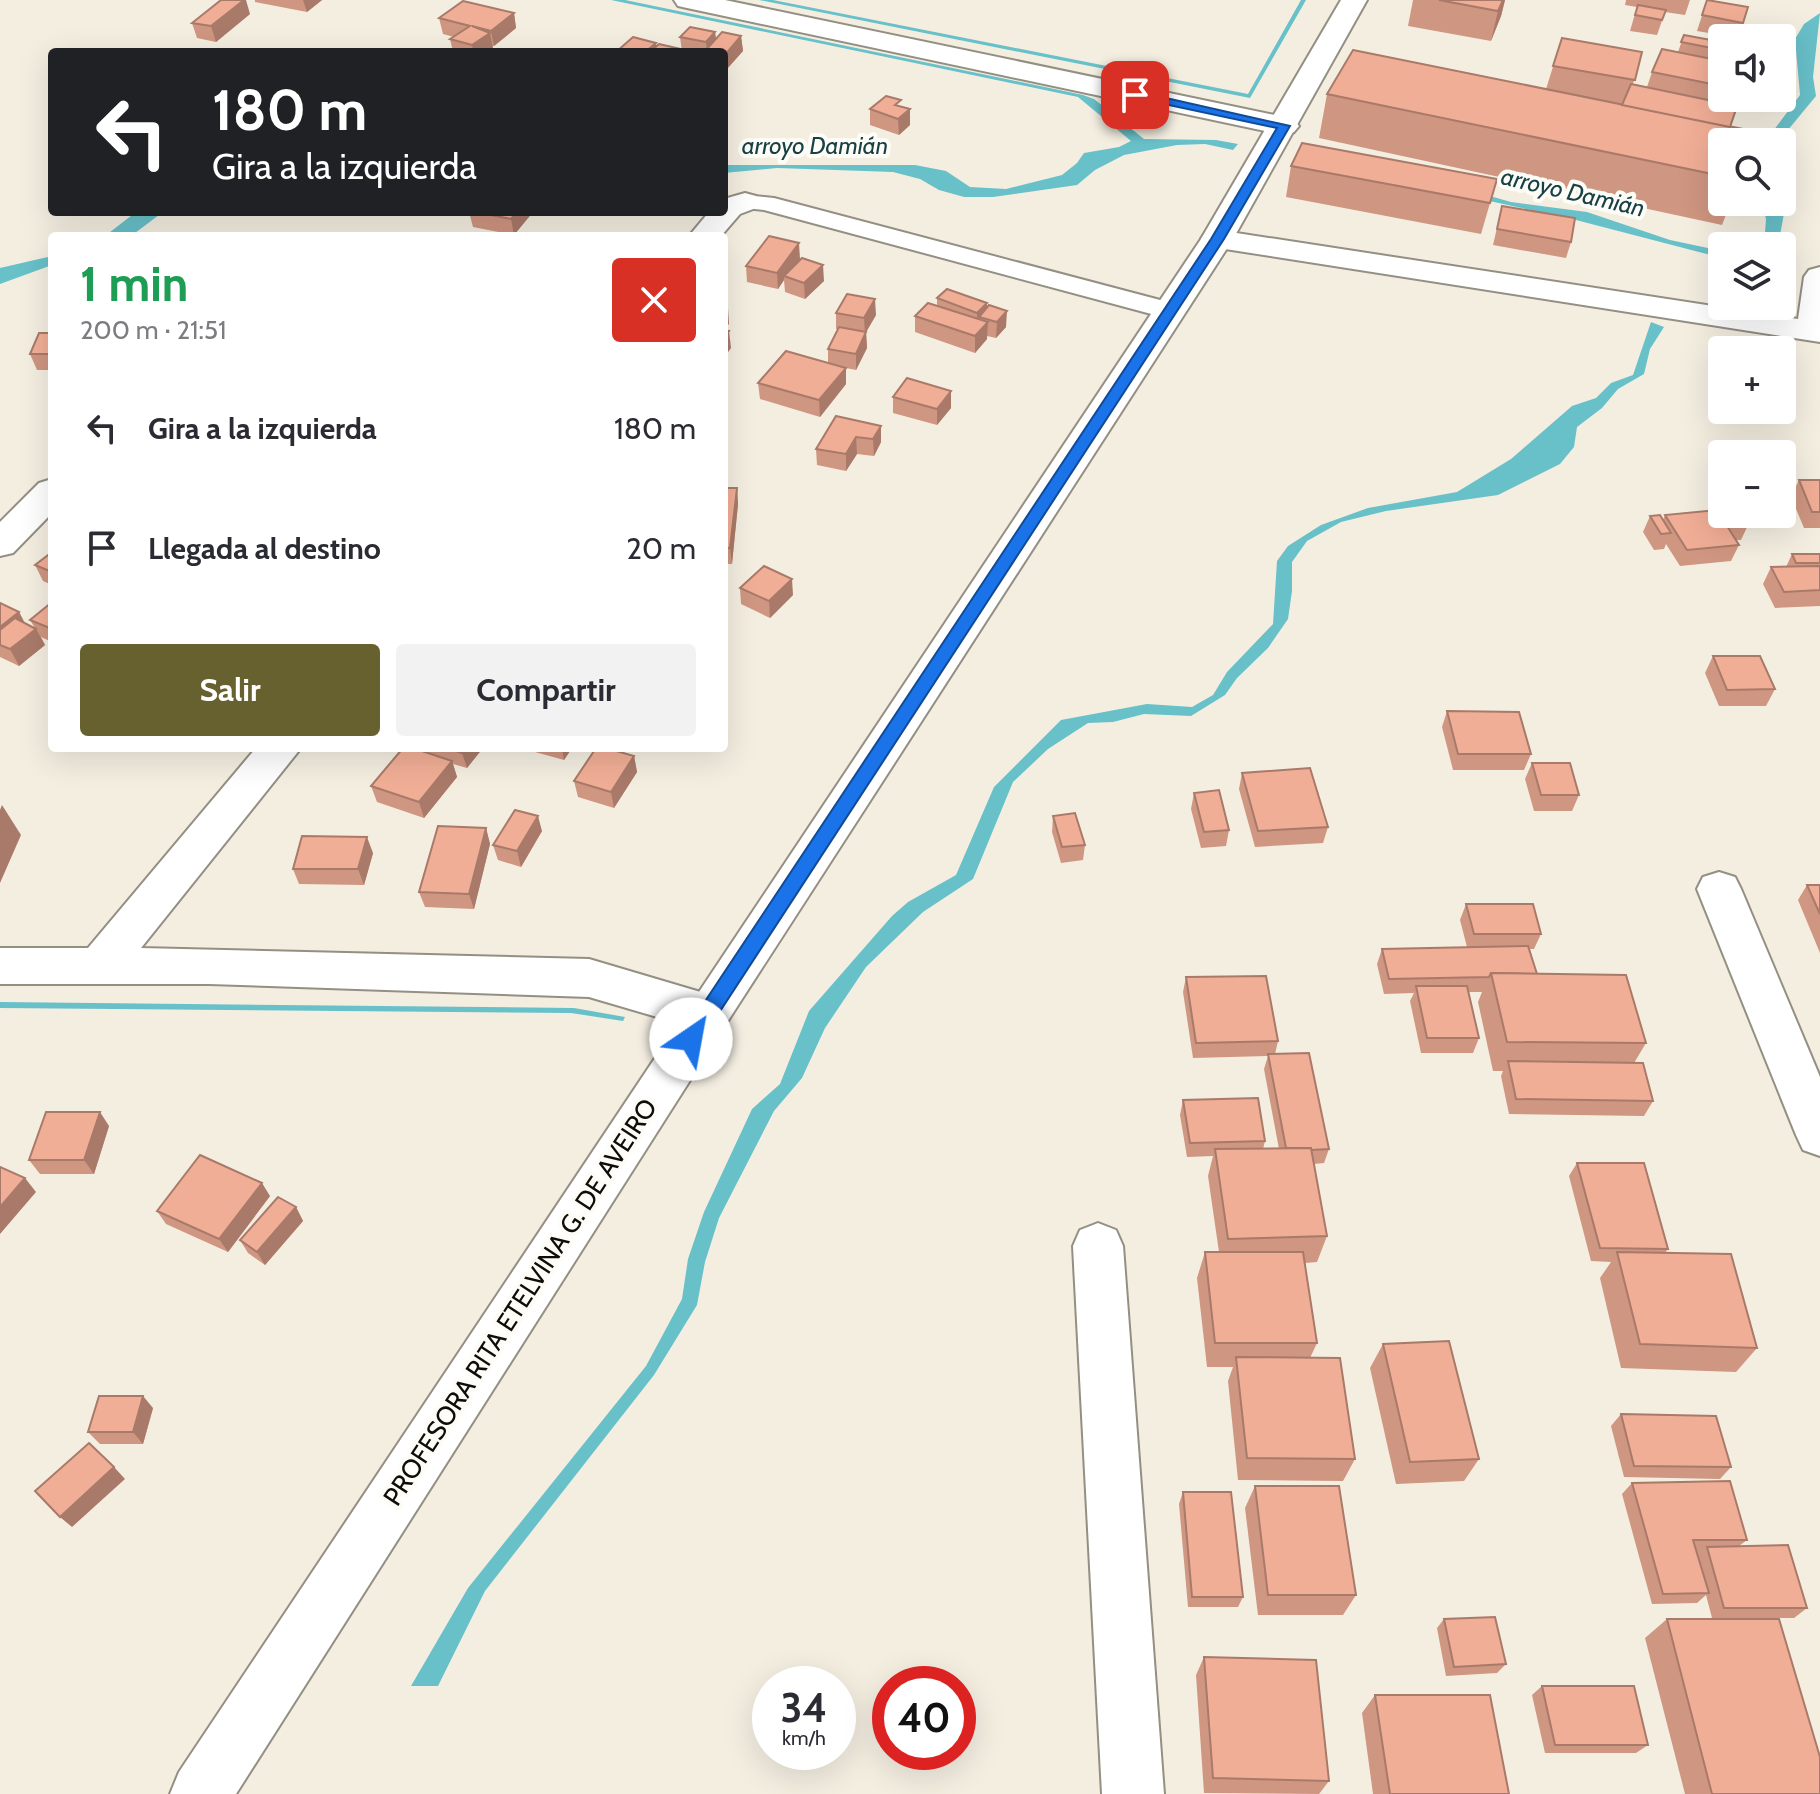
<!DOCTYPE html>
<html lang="es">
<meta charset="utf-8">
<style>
:root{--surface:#fff;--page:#f2f2f3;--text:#2b2b33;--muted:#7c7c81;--accent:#66612e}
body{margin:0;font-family:Cabin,sans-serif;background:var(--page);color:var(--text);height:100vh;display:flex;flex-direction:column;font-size:30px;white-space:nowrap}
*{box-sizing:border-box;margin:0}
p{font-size:26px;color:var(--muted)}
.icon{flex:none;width:44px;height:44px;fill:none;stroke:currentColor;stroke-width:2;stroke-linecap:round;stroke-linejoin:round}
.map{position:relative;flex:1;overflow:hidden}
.sheet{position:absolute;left:48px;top:232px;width:680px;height:520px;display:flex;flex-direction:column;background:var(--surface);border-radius:8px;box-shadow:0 8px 32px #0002}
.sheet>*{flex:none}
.banner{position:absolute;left:48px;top:48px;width:680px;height:168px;border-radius:8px;box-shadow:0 8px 32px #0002;background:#202124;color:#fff;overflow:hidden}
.fabs{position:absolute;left:1708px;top:24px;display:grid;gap:16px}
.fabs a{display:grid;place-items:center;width:88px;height:88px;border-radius:8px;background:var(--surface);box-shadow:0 8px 32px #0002;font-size:40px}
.speed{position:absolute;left:752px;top:1666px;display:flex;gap:16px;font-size:40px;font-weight:700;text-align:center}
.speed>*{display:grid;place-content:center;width:104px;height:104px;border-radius:50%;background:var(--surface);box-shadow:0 8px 32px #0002;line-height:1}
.speed small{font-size:20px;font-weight:400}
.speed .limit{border:12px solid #d22;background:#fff;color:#111}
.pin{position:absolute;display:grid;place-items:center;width:68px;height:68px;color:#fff;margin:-34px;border-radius:16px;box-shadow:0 4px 12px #0006}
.me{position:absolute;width:88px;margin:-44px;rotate:33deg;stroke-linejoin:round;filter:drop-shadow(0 0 6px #0008)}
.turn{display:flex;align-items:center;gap:28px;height:168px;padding:0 32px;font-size:36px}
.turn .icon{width:104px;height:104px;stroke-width:2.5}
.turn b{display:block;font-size:56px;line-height:68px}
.round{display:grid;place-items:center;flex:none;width:84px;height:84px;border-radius:8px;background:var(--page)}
.summary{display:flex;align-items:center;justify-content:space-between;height:136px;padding:0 32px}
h1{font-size:48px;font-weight:700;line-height:60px;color:#1e9e55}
.cta{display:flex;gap:16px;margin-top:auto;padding:16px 32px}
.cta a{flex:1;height:92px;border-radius:8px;background:var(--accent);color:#fff;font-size:32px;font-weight:700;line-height:92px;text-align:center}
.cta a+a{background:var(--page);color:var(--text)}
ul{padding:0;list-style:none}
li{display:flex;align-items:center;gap:24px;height:120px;padding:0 32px}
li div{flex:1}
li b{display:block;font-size:30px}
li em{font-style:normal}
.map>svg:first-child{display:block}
.water{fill:#68c0c9}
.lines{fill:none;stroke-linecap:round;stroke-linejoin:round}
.service-casing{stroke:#948f83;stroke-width:4}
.minor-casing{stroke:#948f83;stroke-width:4}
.tertiary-casing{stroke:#948f83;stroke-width:4}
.service{fill:#fff;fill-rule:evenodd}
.minor{fill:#fff;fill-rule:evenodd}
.tertiary{fill:#fff;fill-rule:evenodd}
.wall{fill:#cf9681}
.shaded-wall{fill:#a97a69}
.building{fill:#f1ae96;stroke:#a97a69;stroke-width:2}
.route{fill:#1a73e8;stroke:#114b97;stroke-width:2}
.labels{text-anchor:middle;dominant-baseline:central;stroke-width:8;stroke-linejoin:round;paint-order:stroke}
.far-water-label{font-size:24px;font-style:italic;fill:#174145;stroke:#fefcf6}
.street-label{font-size:26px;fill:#0f0d09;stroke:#fefcf6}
</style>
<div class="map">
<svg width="1820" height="1794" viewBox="0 0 1820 1794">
<rect width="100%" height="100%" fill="#f4eee1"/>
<g class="water">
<polygon points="611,0 625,0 1083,95 1094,99 1144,139 1216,140 1238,144 1233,150 1205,144 1177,145 1124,155 1095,170 1077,185 993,197 964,197 939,190 920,179 893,172 777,168 724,173 724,165 915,165 946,171 970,187 1006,189 1062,175 1077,163 1084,153 1119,147 1131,141 1078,97"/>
<polygon points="759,0 773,0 1248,94 1301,0 1306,0 1250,98"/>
<polygon points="1820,13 1813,77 1816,96 1778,142 1765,142 1800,95 1795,39 1804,24"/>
<polygon points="1376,176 1451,185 1511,202 1587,212 1670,240 1722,251 1722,258 1576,220"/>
<polygon points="1782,193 1785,208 1778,246 1764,246 1766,219 1762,202 1782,202"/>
<polygon points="136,212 163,212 131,236 105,236"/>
<polygon points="52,256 52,265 0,284 0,268"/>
<polygon points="1651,322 1664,327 1650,349 1644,374 1618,389 1602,408 1577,427 1574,447 1560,464 1498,495 1386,511 1341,522 1307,541 1292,562 1292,591 1288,619 1268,648 1237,678 1225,695 1191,716 1144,714 1113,722 1088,723 1048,749 1013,782 973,879 923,912 866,967 825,1028 802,1078 774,1111 719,1218 705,1262 697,1305 654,1375 485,1591 438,1686 411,1686 468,1588 646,1366 682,1299 688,1259 704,1212 752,1109 780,1084 809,1011 892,916 908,902 956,875 994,787 1061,720 1147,704 1192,707 1213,695 1227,672 1273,624 1277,561 1288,546 1321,525 1368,508 1457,492 1511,459 1572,406 1596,398 1611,383 1633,375"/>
<polygon points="0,1002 574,1008 625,1017 623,1021 571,1013 0,1008"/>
</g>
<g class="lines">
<g class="service-casing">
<polygon id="service" points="745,195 774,198 1179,305 1183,311 1179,317 1170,319 764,210 736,207 733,202 736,197"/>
</g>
<g class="minor-casing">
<g id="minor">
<polygon points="674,0 725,0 1284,117 1294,120 1299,126 1294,132 1284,135 687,8 678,6"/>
<polygon points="745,193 756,196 760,202 756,208 740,214 721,236 689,236 709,212 724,212 724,199"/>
<polygon points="1217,230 1798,319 1804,277 1809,270 1820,267 1820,342 1206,246 1201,239 1206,232"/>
<polygon points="52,479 52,513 13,553 0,556 0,522 39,483"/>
<polygon points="256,748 301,748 141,948 589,959 724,999 731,1013 724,1027 708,1032 589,997 209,984 0,984 0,948 88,948"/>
<polygon points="1719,872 1735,877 1741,889 1820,1077 1820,1156 1803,1150 1796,1135 1697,889 1703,877"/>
<polygon points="1098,1223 1116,1230 1123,1246 1164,1794 1102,1794 1073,1246 1080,1230"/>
</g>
</g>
<g class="tertiary-casing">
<polygon id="tertiary" points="1341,0 1367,0 1233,239 724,1027 236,1794 170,1794 179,1772 1201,239"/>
</g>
<use href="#service" class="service"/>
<use href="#minor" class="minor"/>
<use href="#tertiary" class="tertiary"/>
</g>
<g class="wall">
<polygon points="255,0 322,0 307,12 255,2"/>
<polygon points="1413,0 1505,0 1501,16 1491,41 1408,26"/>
<polygon points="1626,0 1690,0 1685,15 1665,12 1657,35 1630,31 1637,7 1625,5"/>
<polygon points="1707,0 1743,23 1738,38 1697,31"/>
<polygon points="514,13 516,28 494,46 492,46 493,48 487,52 453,52 450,39 454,37 443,34 439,18"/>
<polygon points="250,14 216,42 197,38 192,23"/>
<polygon points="715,32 716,39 741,36 743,51 726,70 724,70 724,52 682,52 680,37"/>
<polygon points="1684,35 1722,42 1722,56 1720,61 1722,61 1722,98 1742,98 1730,127 1722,142 1722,202 1731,202 1722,225 1319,138 1327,94 1546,89 1562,38 1642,52 1633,84 1647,87 1652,72 1678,52"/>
<polygon points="901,107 910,125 899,135 870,125 870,109"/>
<polygon points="1291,166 1497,179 1481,234 1286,197"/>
<polygon points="1502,206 1571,242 1566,258 1493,245"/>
<polygon points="469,212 533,212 514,235 473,227"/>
<polygon points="800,259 797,263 824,281 805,299 785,292 784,280 778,289 747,282 746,266"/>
<polygon points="937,298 987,307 1006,327 996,338 987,336 987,339 975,353 915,332 915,316 937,306"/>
<polygon points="836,313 876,315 866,332 867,348 856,370 846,368 846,384 820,417 760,399 758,383 828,363 828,349 838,329 836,329"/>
<polygon points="52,333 52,370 37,370 30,354"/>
<polygon points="893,397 951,408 937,425 893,413"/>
<polygon points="881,426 881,442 874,456 857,454 846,471 817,465 816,449"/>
<polygon points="1799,480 1820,480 1820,528 1804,528 1791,497"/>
<polygon points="724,488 737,488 738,504 732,564 724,564"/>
<polygon points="1718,507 1749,523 1741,540 1735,540 1739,545 1731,561 1680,566 1666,544 1664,549 1654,550 1643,532 1650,516 1663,520 1665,515 1716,510"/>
<polygon points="52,552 52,585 43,581 35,565"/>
<polygon points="1792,554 1820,554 1820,606 1775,608 1763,584 1771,567 1786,567"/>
<polygon points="740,588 793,595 770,618 741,604"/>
<polygon points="52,602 52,642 41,637 45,645 19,666 0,657 0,603 19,612 25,623 35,628 30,620"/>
<polygon points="1713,656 1775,689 1766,706 1719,706 1705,673"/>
<polygon points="1447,711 1531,754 1524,770 1453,770 1442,727"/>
<polygon points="425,748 483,748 467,768 453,764 457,777 424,818 377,802 371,786 426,752"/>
<polygon points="534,748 572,748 564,760 535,752"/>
<polygon points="634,756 637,772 614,808 578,797 574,781"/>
<polygon points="1532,763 1579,795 1572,811 1534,811 1525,779"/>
<polygon points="1242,773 1328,827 1323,843 1255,847 1239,789"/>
<polygon points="1194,793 1229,830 1226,846 1201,848 1191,809"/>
<polygon points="1053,816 1085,845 1083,860 1061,863 1052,832"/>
<polygon points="486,828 490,844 474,909 425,907 419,892"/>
<polygon points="542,831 521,867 498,860 493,845"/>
<polygon points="373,853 364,885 299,884 293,869"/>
<polygon points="1807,885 1820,885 1820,953 1798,900"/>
<polygon points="1466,904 1541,934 1534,949 1530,949 1537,974 1646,1043 1634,1063 1653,1101 1644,1116 1509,1114 1501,1076 1503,1071 1493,1071 1478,1002 1482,992 1469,992 1479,1038 1473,1053 1421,1053 1410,1001 1414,993 1384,994 1377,964 1382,949 1467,947 1460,920"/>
<polygon points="1186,977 1278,1041 1275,1054 1329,1149 1324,1163 1314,1164 1327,1236 1317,1262 1305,1263 1317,1343 1310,1358 1355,1459 1343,1481 1238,1480 1228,1381 1233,1367 1207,1367 1197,1278 1205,1252 1219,1252 1208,1176 1213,1156 1187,1157 1180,1115 1183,1100 1265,1141 1263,1149 1279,1149 1264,1069 1268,1056 1193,1058 1183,992"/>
<polygon points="109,1126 94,1174 40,1174 29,1160"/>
<polygon points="1577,1163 1668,1249 1665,1253 1757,1348 1736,1372 1621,1368 1600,1278 1611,1262 1591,1261 1569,1176"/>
<polygon points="270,1196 228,1252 166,1224 157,1211"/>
<polygon points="296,1207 303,1221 265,1265 248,1253 240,1240"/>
<polygon points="1383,1344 1479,1459 1464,1481 1396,1484 1370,1368"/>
<polygon points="153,1408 143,1444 100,1444 88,1432"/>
<polygon points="1621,1414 1731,1467 1720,1479 1624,1477 1611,1426"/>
<polygon points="1632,1483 1747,1540 1739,1546 1807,1608 1794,1618 1712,1618 1706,1595 1697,1603 1652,1604 1622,1494"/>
<polygon points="1255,1486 1356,1595 1343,1615 1258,1615 1245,1508"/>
<polygon points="1183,1492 1243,1597 1238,1607 1188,1607 1179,1504"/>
<polygon points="1444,1619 1506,1664 1497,1673 1446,1676 1437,1628"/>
<polygon points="1667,1619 1820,1794 1685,1794 1645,1638"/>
<polygon points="1204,1657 1329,1781 1319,1794 1204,1793 1196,1675"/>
<polygon points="1542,1686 1648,1745 1636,1753 1545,1753 1532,1695"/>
<polygon points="1375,1695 1509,1794 1373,1794 1362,1713"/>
</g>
<g class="shaded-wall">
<polygon points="244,0 246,0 250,14 216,42 211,26"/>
<polygon points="303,0 322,0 307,12"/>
<polygon points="1503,0 1505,0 1501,16 1491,41 1498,11"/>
<polygon points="514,13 516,28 494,46 491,31"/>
<polygon points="715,32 717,47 707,52 706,42"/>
<polygon points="490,33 493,48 487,52 473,52 472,45"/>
<polygon points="741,36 743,51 726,70 725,55"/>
<polygon points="656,43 657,52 645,52"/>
<polygon points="910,109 910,125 899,135 898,119"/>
<polygon points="517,212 533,212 514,235 511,219"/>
<polygon points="799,243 800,259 787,277 784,276 784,280 778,289 777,273"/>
<polygon points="823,265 824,281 805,299 804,283"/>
<polygon points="875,299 876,315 865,334 864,318"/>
<polygon points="987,303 987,319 979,317 979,327 977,329 977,313"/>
<polygon points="728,308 729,324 724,329 724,311"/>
<polygon points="1007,311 1006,327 996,338 997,322"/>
<polygon points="988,322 987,339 975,353 975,336"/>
<polygon points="729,331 731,348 724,358 724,339"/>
<polygon points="866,332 867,348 856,370 856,354"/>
<polygon points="846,368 846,384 820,417 819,400"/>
<polygon points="951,391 951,408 937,425 937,409"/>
<polygon points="881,426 881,442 874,456 873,439"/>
<polygon points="856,437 857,454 846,471 846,454"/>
<polygon points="737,488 738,504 732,564 730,548"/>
<polygon points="792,579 793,595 770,618 769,601"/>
<polygon points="19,612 27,628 0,645 0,627"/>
<polygon points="36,629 45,645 19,666 10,649"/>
<polygon points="466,748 483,748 467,768 462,753"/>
<polygon points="562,748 572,748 564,760"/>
<polygon points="634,756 637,772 614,808 611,792"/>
<polygon points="452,761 457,777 424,818 419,802"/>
<polygon points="2,805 21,835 0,883 0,810"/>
<polygon points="538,816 542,831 521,867 517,851"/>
<polygon points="486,828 490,844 474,909 469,894"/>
<polygon points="367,837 373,853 364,885 358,869"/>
<polygon points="100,1112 109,1126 94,1174 84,1160"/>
<polygon points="25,1178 36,1192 0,1234 0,1207"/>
<polygon points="262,1183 270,1196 228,1252 219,1239"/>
<polygon points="296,1207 303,1221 265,1265 257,1252"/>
<polygon points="143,1396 153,1408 143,1444 133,1432"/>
<polygon points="114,1467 125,1479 72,1527 60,1517"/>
</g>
<g class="building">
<polygon points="221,0 244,0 211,26 192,23"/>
<polygon points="1439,0 1503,0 1498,11"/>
<polygon points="1707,0 1748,7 1743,23 1702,15"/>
<polygon points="463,1 514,13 491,31 472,26 490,33 472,45 450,39 470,26 439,18"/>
<polygon points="1638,5 1666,10 1662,20 1635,15"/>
<polygon points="690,27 715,32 706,42 680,37"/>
<polygon points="722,32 741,36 725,55 724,52 705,51"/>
<polygon points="1684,35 1722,42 1722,50 1681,42"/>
<polygon points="633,37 656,43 645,52 616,52"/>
<polygon points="1562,38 1642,52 1635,80 1553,66"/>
<polygon points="659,44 681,49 678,52 650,52"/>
<polygon points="1662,49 1722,61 1722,86 1652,72"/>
<polygon points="1353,50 1753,131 1750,142 1722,142 1722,176 1327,94"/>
<polygon points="1631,84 1737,106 1730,127 1622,105"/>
<polygon points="886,96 901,100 895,105 910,109 898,119 870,109"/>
<polygon points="1302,143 1497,179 1490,203 1291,166"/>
<polygon points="1502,206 1575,218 1571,242 1497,229"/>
<polygon points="475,212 517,212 511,219"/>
<polygon points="769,236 799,243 777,273 746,266"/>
<polygon points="802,258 823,265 804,283 784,276"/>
<polygon points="947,289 987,303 977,313 937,298"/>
<polygon points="847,294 875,299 864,318 836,313"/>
<polygon points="928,303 988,322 975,336 915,316"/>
<polygon points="989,305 1007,311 997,322 979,317"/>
<polygon points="839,327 866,332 856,354 828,349"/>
<polygon points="724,330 729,331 724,339"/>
<polygon points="39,333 52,333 52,354 30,354"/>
<polygon points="786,351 846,368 819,400 758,383"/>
<polygon points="907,378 951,391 937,409 893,397"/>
<polygon points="836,416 881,426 873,439 856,437 846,454 816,449"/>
<polygon points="1799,480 1820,480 1820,512 1812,512"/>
<polygon points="724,488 737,488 730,548 724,548"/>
<polygon points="1718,507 1722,507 1722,514 1744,514 1749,523 1727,524"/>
<polygon points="1717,510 1739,545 1687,550 1665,515"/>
<polygon points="1660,515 1671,533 1661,534 1650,516"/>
<polygon points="52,552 52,572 35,565"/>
<polygon points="1792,554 1820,554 1820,563 1796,563"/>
<polygon points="764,566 792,579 769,601 740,588"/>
<polygon points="1820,566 1820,590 1784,592 1771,567"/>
<polygon points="52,602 52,629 30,620"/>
<polygon points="0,603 19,612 0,627"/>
<polygon points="15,618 36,629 10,649 0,645 0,630"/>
<polygon points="1713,656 1760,656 1775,689 1727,690"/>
<polygon points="1447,711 1519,712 1531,754 1458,754"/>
<polygon points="403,748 413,748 452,761 419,802 371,786"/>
<polygon points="448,748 466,748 462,753"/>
<polygon points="596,748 606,748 634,756 611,792 574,781"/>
<polygon points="1532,763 1570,763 1579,795 1541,795"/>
<polygon points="1310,768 1328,827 1258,831 1242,773"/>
<polygon points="1219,790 1229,830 1204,832 1194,793"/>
<polygon points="515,810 538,816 517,851 493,845"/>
<polygon points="1075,813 1085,845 1062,847 1053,816"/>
<polygon points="438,826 486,828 469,894 419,892"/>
<polygon points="302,836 367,837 358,869 293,869"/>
<polygon points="1807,885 1820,885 1820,914"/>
<polygon points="1466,904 1533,904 1541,934 1474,934"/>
<polygon points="1528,946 1537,974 1491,973 1489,977 1389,979 1382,949"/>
<polygon points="1491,973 1626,975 1646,1043 1507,1042"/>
<polygon points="1266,976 1278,1041 1196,1043 1186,977"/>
<polygon points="1416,986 1467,986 1479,1038 1427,1038"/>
<polygon points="1309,1053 1329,1149 1311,1150 1311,1148 1286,1148 1268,1054"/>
<polygon points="1508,1061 1643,1063 1653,1101 1516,1099"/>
<polygon points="1258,1098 1265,1141 1190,1143 1183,1100"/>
<polygon points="46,1112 100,1112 84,1160 29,1160"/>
<polygon points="1311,1148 1327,1236 1228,1239 1215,1149"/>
<polygon points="200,1155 262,1183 219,1239 157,1211"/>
<polygon points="1577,1163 1644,1163 1668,1249 1600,1248"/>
<polygon points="0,1167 25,1178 0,1207"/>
<polygon points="278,1197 296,1207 257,1252 240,1240"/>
<polygon points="1205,1252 1303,1252 1317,1343 1215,1343"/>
<polygon points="1617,1252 1731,1254 1757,1348 1640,1344"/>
<polygon points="1449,1341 1479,1459 1410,1462 1383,1344"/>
<polygon points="1236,1357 1340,1358 1355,1459 1247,1458"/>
<polygon points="99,1396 143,1396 133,1432 88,1432"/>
<polygon points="1621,1414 1716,1416 1731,1467 1634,1466"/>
<polygon points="89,1443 114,1467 60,1517 35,1491"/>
<polygon points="1730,1481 1747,1540 1693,1540 1709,1593 1663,1594 1632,1483"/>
<polygon points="1255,1486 1339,1486 1356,1595 1268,1595"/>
<polygon points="1183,1492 1231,1492 1243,1597 1192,1597"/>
<polygon points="1788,1545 1807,1608 1724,1608 1707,1547"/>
<polygon points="1495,1617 1506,1664 1454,1667 1444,1619"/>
<polygon points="1667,1619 1779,1619 1820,1757 1820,1794 1712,1794"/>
<polygon points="1204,1657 1316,1660 1329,1781 1213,1778"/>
<polygon points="1542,1686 1634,1686 1648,1745 1555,1745"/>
<polygon points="1375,1695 1490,1695 1509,1794 1390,1794"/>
</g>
<polygon class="route" points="1135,91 1290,126 1224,239 698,1045 684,1045 681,1039 684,1033 1211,239 1277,128 1131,97 1131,92"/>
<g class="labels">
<g class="far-water-label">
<text x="815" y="145">arroyo Damián</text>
<text transform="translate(1573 192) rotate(13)">arroyo Damián</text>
</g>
<g class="street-label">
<text transform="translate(520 1302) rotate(-57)">PROFESORA RITA ETELVINA G. DE AVEIRO</text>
</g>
</g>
</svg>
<div class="fabs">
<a><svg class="icon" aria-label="sound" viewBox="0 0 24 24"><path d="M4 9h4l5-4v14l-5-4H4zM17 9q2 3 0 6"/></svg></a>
<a><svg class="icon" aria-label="search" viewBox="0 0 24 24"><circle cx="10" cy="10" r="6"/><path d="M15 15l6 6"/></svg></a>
<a><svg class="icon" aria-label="layers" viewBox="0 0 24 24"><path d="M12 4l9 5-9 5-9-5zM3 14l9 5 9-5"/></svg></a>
<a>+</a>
<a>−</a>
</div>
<div class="speed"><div>34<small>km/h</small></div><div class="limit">40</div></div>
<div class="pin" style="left:1135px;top:95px;background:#d93025"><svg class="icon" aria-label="arrive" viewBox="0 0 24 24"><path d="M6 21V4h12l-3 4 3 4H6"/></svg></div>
<svg class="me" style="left:691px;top:1039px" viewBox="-20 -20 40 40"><circle r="19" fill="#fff"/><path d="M0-13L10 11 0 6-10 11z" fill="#1a73e8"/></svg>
<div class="banner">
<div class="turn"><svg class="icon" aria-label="left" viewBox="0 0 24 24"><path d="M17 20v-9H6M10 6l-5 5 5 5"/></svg><div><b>180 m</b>Gira a la izquierda</div></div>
</div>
<section class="sheet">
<div class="summary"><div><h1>1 min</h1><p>200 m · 21:51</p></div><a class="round" style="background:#d93025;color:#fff"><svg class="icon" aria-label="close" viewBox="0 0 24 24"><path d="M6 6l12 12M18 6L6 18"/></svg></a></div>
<ul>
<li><svg class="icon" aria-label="left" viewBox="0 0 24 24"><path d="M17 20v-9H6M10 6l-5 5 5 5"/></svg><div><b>Gira a la izquierda</b></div><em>180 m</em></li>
<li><svg class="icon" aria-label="arrive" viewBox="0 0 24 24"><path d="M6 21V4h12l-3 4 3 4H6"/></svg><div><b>Llegada al destino</b></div><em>20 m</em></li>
</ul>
<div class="cta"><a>Salir</a><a>Compartir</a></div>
</section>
</div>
